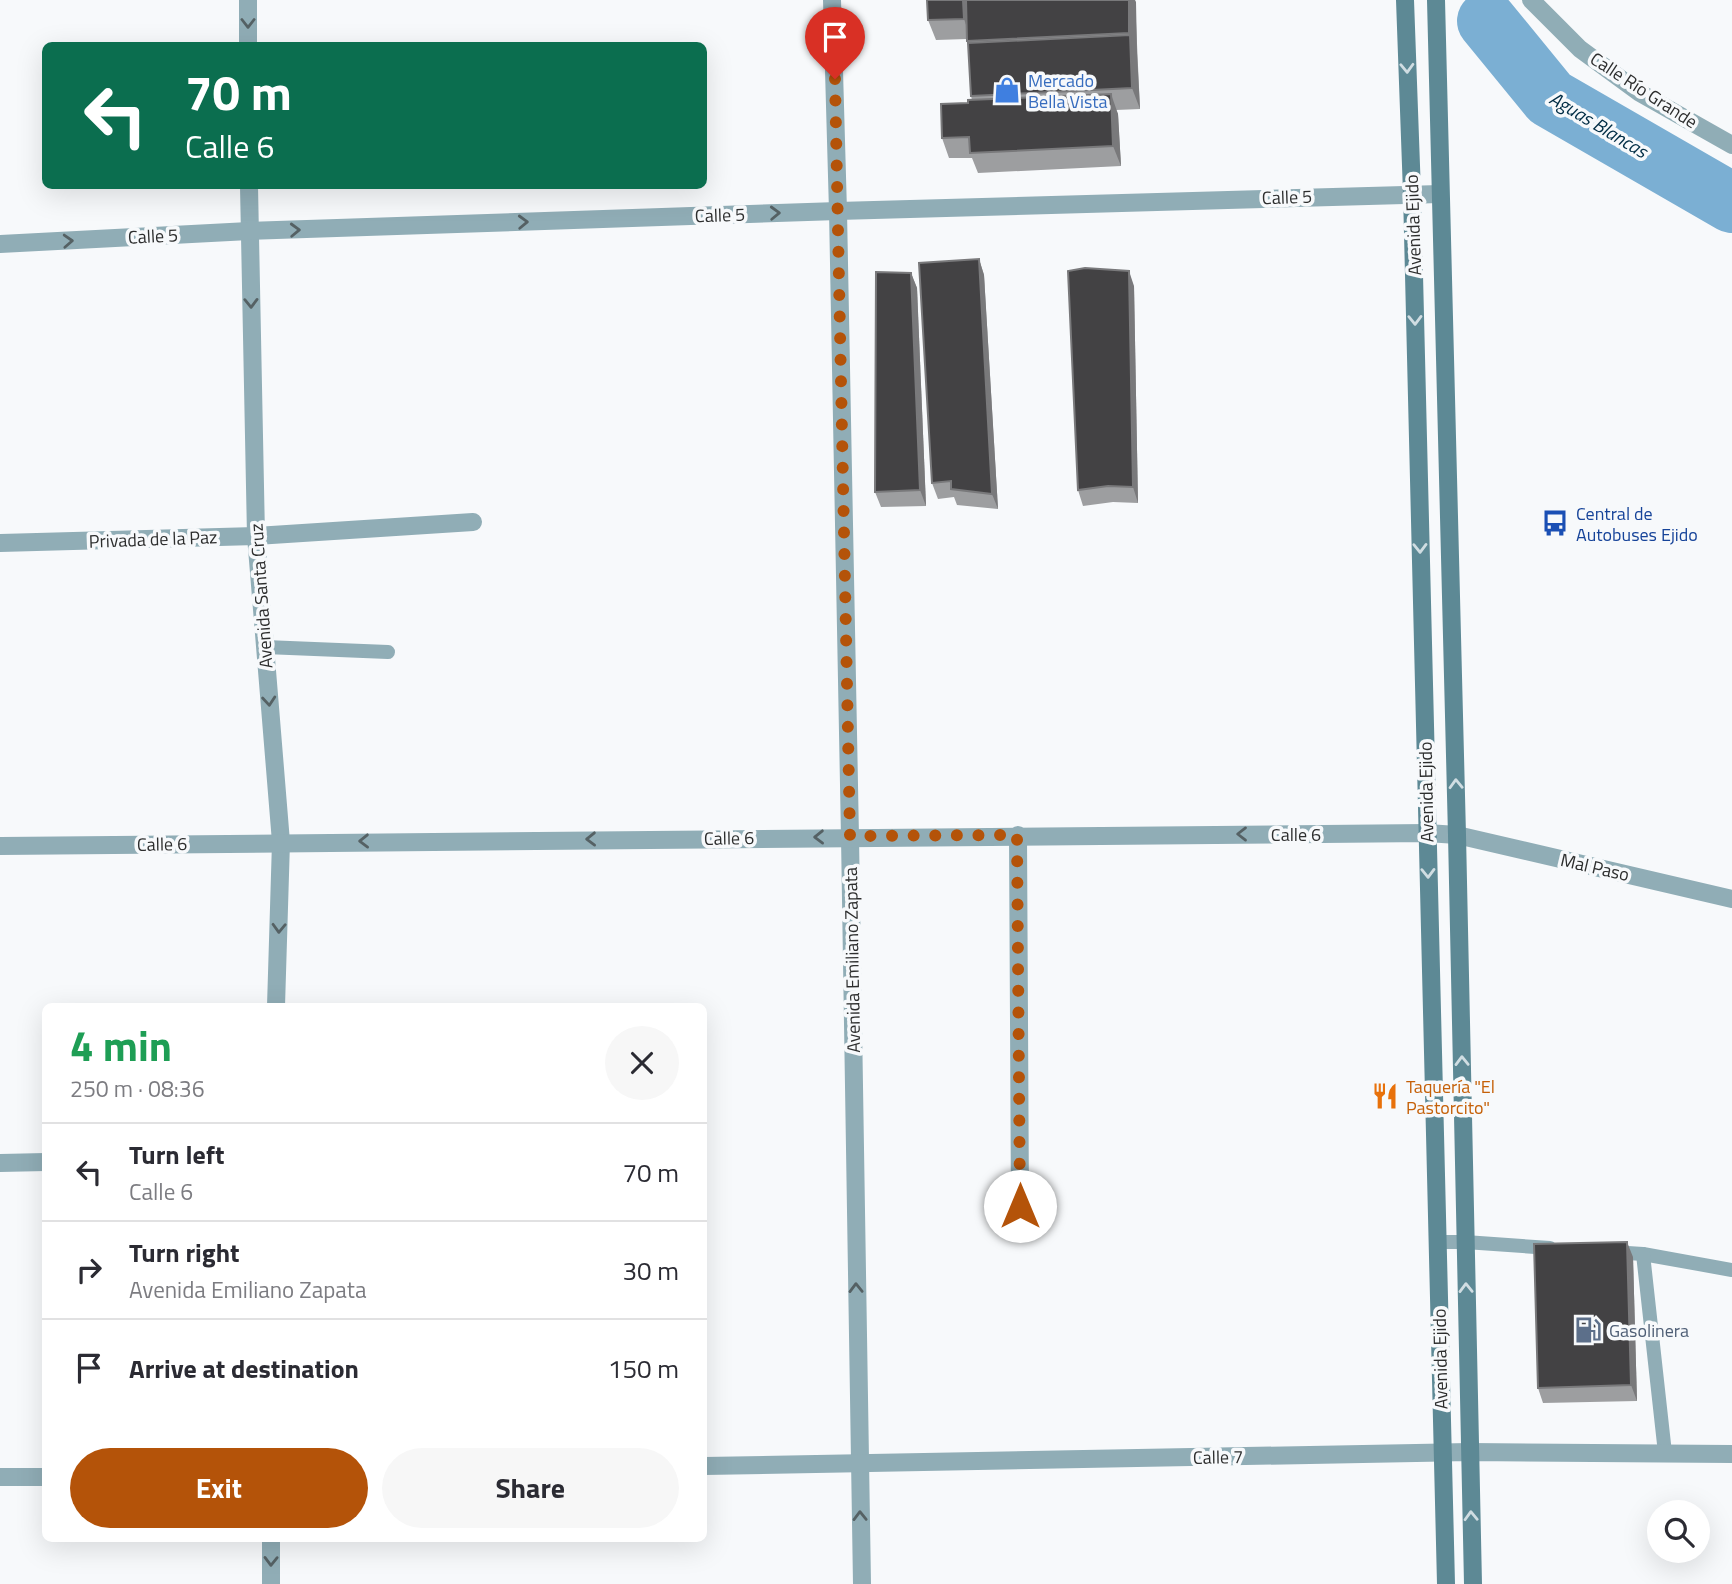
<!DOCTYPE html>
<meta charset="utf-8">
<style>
:root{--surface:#fff;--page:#f7f7f7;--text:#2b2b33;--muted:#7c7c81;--line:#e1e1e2;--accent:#b45309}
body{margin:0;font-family:"Titillium Web",sans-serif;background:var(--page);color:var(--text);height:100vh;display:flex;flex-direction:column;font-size:26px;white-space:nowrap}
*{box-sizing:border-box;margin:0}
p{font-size:23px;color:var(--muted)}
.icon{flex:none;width:38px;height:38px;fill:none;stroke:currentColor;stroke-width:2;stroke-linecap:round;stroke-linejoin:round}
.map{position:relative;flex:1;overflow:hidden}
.side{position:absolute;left:42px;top:1003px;width:665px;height:539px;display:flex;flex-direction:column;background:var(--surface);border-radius:10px;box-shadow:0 7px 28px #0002}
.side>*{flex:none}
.hud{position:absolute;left:42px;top:42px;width:665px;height:147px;border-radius:10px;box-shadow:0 7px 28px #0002;background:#0b6e4f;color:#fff;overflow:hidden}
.fabs{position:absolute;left:1647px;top:1500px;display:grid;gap:14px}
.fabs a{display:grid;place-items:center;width:63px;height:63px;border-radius:50%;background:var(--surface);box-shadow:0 7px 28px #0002;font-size:35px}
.pin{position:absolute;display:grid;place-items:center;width:60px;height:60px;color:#fff;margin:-72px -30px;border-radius:50% 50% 50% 0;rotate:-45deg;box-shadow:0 0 7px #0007}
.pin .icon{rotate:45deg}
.me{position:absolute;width:77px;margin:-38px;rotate:0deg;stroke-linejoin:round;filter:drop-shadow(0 0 5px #0008)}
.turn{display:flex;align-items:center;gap:24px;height:147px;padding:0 28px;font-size:32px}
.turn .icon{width:91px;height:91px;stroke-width:2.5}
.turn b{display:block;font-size:49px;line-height:60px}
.round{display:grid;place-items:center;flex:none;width:74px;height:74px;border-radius:37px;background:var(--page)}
.summary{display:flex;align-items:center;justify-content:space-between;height:119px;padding:0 28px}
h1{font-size:42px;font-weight:700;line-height:52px;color:#1e9e55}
.cta{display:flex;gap:14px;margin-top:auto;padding:14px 28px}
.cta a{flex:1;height:80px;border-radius:42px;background:var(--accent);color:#fff;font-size:28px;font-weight:700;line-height:80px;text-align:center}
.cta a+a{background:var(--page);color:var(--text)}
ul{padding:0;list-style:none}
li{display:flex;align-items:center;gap:21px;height:98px;padding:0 28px;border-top:2px solid var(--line)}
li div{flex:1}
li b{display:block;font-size:26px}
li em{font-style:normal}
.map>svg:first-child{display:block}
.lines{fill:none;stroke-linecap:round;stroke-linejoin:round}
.river{stroke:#7bafd3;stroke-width:60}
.service{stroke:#90adb6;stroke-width:14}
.minor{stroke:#90adb6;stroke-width:18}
.tertiary{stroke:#90adb6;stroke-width:18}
.secondary{stroke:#5d8995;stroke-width:18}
.wall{fill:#9d9ea0}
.shaded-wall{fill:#79797b}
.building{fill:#434244;stroke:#79797b;stroke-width:2}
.oneway{stroke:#556164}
.oneway2{stroke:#d0dde2}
.route{stroke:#b45309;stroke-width:12;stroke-dasharray:0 21.6}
.labels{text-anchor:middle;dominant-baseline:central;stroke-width:7;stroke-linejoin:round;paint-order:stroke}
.shop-label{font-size:18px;fill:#366cbe;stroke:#f7f9fb;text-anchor:start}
.street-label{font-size:18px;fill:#2d2e2e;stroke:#f7f9fb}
.transit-label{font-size:18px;fill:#164399;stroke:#f7f9fb;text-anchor:start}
.food-label{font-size:18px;fill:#c56008;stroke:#f7f9fb;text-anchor:start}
.service-label{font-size:18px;fill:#4e5e75;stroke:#f7f9fb;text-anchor:start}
.water-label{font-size:19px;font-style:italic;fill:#012d45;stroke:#f7f9fb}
</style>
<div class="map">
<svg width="1732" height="1584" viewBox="0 0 1732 1584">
<rect width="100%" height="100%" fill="#f7f9fb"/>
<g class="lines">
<polyline class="river" points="1487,21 1550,98 1732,203"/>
<g class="service">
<polyline points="265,647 388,652"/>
<polyline points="1437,1242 1465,1242 1550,1248"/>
<polyline points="1612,1252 1643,1254 1732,1270"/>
<polyline points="1643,1254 1665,1453"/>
</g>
<g class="minor">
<polyline points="248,0 248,46"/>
<polyline points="832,0 838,211 850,837 862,1584"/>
<polyline points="249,186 256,536 281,842 276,1006"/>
<polyline points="0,244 249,231 838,211 1440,194"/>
<polyline points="0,543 256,536 473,522"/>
<polyline points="1018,835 1020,1206"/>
<polyline points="0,1163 46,1162"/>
<polyline points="704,1466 1469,1452 1732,1454"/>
<polyline points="0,1477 46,1477"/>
<polyline points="271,1584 271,1538"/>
</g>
<g class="tertiary">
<polyline points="1531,0 1580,49 1640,93 1732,145"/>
<path d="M0,846C476,839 952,836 1427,833L1457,835L1732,899"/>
</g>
<g class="secondary">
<polyline points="1405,0 1412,193 1446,1584"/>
<polyline points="1436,0 1457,835 1473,1584"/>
</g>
</g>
<g class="wall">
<polygon points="927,0 1135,0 1140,109 1116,110 1118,114 1121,166 978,173 972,158 949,158 942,138 968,103 972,100 971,96 968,45 967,39 936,40 928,20"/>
<polygon points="979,259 984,275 998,509 957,505 954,497 938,499 932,483"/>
<polygon points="911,273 917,288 926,506 881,507 875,492"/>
<polygon points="1134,286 1138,503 1113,502 1083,506 1078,490"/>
<polygon points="1633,1257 1637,1401 1543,1403 1538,1388"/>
</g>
<g class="shaded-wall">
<polygon points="963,0 966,0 971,39 964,19"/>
<polygon points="1129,0 1135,0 1136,2 1137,53 1140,109 1132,88 1129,33"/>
<polygon points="1111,94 1118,114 1121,166 1113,146"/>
<polygon points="979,259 984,275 998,509 992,494"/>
<polygon points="1129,271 1134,286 1138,503 1133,487"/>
<polygon points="911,273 917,288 926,506 920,490"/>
<polygon points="1627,1242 1633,1257 1637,1401 1631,1385"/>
</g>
<g class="building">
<polygon points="927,0 963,0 964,19 928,20"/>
<polygon points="966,0 1129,0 1129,33 967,41"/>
<polygon points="1130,35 1132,88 971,96 968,43"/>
<polygon points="1111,94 1113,146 970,153 969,137 942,138 941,104 968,103 968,100"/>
<polygon points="979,259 992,494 951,489 951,481 932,483 919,263"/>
<polygon points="1085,268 1129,271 1133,487 1108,486 1078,490 1068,271"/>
<polygon points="876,272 911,273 920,490 875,492"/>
<polygon points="1627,1242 1631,1385 1538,1388 1534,1244"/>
</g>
<defs><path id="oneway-chevron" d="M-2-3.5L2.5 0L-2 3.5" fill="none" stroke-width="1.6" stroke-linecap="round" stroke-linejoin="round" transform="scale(1.75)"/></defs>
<g class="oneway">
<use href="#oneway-chevron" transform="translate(248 23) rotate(90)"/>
<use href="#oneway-chevron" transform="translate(775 213) rotate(-2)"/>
<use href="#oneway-chevron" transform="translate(523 222) rotate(-2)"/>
<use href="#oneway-chevron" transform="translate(295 230) rotate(-2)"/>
<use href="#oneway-chevron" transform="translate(68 241) rotate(-3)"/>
<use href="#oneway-chevron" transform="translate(251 303) rotate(89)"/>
<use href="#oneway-chevron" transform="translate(269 701) rotate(85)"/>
<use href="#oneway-chevron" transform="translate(1242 834) rotate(180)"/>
<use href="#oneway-chevron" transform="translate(819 837) rotate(179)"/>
<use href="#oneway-chevron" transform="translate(591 839) rotate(179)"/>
<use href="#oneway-chevron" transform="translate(364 841) rotate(179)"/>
<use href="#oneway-chevron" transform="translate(279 928) rotate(92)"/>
<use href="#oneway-chevron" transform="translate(856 1288) rotate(-91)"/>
<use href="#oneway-chevron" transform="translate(860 1516) rotate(-91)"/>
<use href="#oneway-chevron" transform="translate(271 1561) rotate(91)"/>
</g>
<g class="oneway2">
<use href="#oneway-chevron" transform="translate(1407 68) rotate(88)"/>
<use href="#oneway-chevron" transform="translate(1415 320) rotate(89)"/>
<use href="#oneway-chevron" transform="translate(1420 548) rotate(89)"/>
<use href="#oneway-chevron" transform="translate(1456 784) rotate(-92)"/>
<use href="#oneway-chevron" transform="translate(1428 873) rotate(89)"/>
<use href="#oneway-chevron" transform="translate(1462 1061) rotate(-91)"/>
<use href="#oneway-chevron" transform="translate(1466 1288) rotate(-91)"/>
<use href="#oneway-chevron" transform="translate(1471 1516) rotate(-92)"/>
</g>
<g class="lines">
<polyline class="route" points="835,79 850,836 1017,835 1020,1206"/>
</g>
<defs>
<g id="shop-bare" transform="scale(2.1)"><path d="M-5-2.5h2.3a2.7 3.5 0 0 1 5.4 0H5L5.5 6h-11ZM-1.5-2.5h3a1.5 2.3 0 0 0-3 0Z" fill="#3f7fe0" stroke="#f7f9fb" stroke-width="2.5" paint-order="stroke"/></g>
<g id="bus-bare" transform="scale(2.1)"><path d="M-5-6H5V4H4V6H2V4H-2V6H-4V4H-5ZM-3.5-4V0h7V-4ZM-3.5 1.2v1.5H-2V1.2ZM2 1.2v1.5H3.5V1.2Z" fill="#1a4fb4" stroke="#f7f9fb" stroke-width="2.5" paint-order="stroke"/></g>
<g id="restaurant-bare" transform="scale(2.1)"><path d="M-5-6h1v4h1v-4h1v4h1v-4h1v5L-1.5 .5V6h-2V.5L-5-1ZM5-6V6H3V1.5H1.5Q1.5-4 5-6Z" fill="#e8710a" stroke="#f7f9fb" stroke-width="2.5" paint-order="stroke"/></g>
<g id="fuel-bare" transform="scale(2.1)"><path d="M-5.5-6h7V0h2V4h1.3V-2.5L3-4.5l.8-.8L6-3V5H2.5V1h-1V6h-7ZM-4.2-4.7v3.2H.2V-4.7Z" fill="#5c6f8a" stroke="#f7f9fb" stroke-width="2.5" paint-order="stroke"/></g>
</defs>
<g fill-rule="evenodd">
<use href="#shop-bare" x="1007" y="90"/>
<use href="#bus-bare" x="1555" y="523"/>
<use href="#restaurant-bare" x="1385" y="1096"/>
<use href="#fuel-bare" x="1588" y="1330"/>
</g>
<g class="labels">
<g class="shop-label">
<text x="1028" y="80">Mercado<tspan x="1028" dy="21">Bella Vista</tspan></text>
</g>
<g class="street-label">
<text transform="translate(1644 90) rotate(33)">Calle Río Grande</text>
<text transform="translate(1287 197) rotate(-2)">Calle 5</text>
<text transform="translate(720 215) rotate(-2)">Calle 5</text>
<text transform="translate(1413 225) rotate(-92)">Avenida Ejido</text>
<text transform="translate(153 236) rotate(-3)">Calle 5</text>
<text transform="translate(153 539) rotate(-2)">Privada de la Paz</text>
<text transform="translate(261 596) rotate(-94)">Avenida Santa Cruz</text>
<text transform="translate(1426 792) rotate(-91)">Avenida Ejido</text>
<text x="1296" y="834">Calle 6</text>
<text transform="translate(729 838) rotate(-1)">Calle 6</text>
<text transform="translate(162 844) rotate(-1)">Calle 6</text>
<text transform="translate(1595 867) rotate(13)">Mal Paso</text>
<text transform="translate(852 960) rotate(-91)">Avenida Emiliano Zapata</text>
<text transform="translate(1440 1359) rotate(-91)">Avenida Ejido</text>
<text transform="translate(1218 1457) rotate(-1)">Calle 7</text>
</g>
<g class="transit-label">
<text x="1576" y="513">Central de<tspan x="1576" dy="21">Autobuses Ejido</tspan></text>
</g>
<g class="food-label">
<text x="1406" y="1086">Taquería "El<tspan x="1406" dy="21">Pastorcito"</tspan></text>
</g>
<g class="service-label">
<text x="1609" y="1330">Gasolinera</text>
</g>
<g class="water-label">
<text transform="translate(1599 124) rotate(31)">Aguas Blancas</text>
</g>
</g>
</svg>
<div class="fabs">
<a><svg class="icon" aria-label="search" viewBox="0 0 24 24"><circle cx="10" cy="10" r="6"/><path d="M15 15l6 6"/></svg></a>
</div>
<div class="pin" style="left:835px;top:79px;background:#d93025"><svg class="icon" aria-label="arrive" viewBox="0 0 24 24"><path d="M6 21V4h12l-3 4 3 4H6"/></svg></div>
<svg class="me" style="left:1020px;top:1206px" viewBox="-20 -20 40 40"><circle r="19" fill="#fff"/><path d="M0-13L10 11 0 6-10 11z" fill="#b45309"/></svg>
<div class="hud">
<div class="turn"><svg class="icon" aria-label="left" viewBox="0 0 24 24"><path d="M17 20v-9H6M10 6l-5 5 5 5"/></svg><div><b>70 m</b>Calle 6</div></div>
</div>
<section class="side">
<div class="summary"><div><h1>4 min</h1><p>250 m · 08:36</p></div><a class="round"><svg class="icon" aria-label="close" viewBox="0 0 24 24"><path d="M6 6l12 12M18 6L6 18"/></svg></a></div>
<ul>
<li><svg class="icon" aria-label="left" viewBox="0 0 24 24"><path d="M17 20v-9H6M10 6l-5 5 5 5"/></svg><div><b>Turn left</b><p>Calle 6</p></div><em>70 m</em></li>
<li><svg class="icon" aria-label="right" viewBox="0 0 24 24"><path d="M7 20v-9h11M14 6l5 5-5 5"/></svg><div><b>Turn right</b><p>Avenida Emiliano Zapata</p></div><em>30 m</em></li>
<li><svg class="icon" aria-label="arrive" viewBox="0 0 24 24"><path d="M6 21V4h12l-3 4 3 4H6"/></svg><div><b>Arrive at destination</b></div><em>150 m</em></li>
</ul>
<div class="cta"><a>Exit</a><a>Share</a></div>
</section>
</div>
